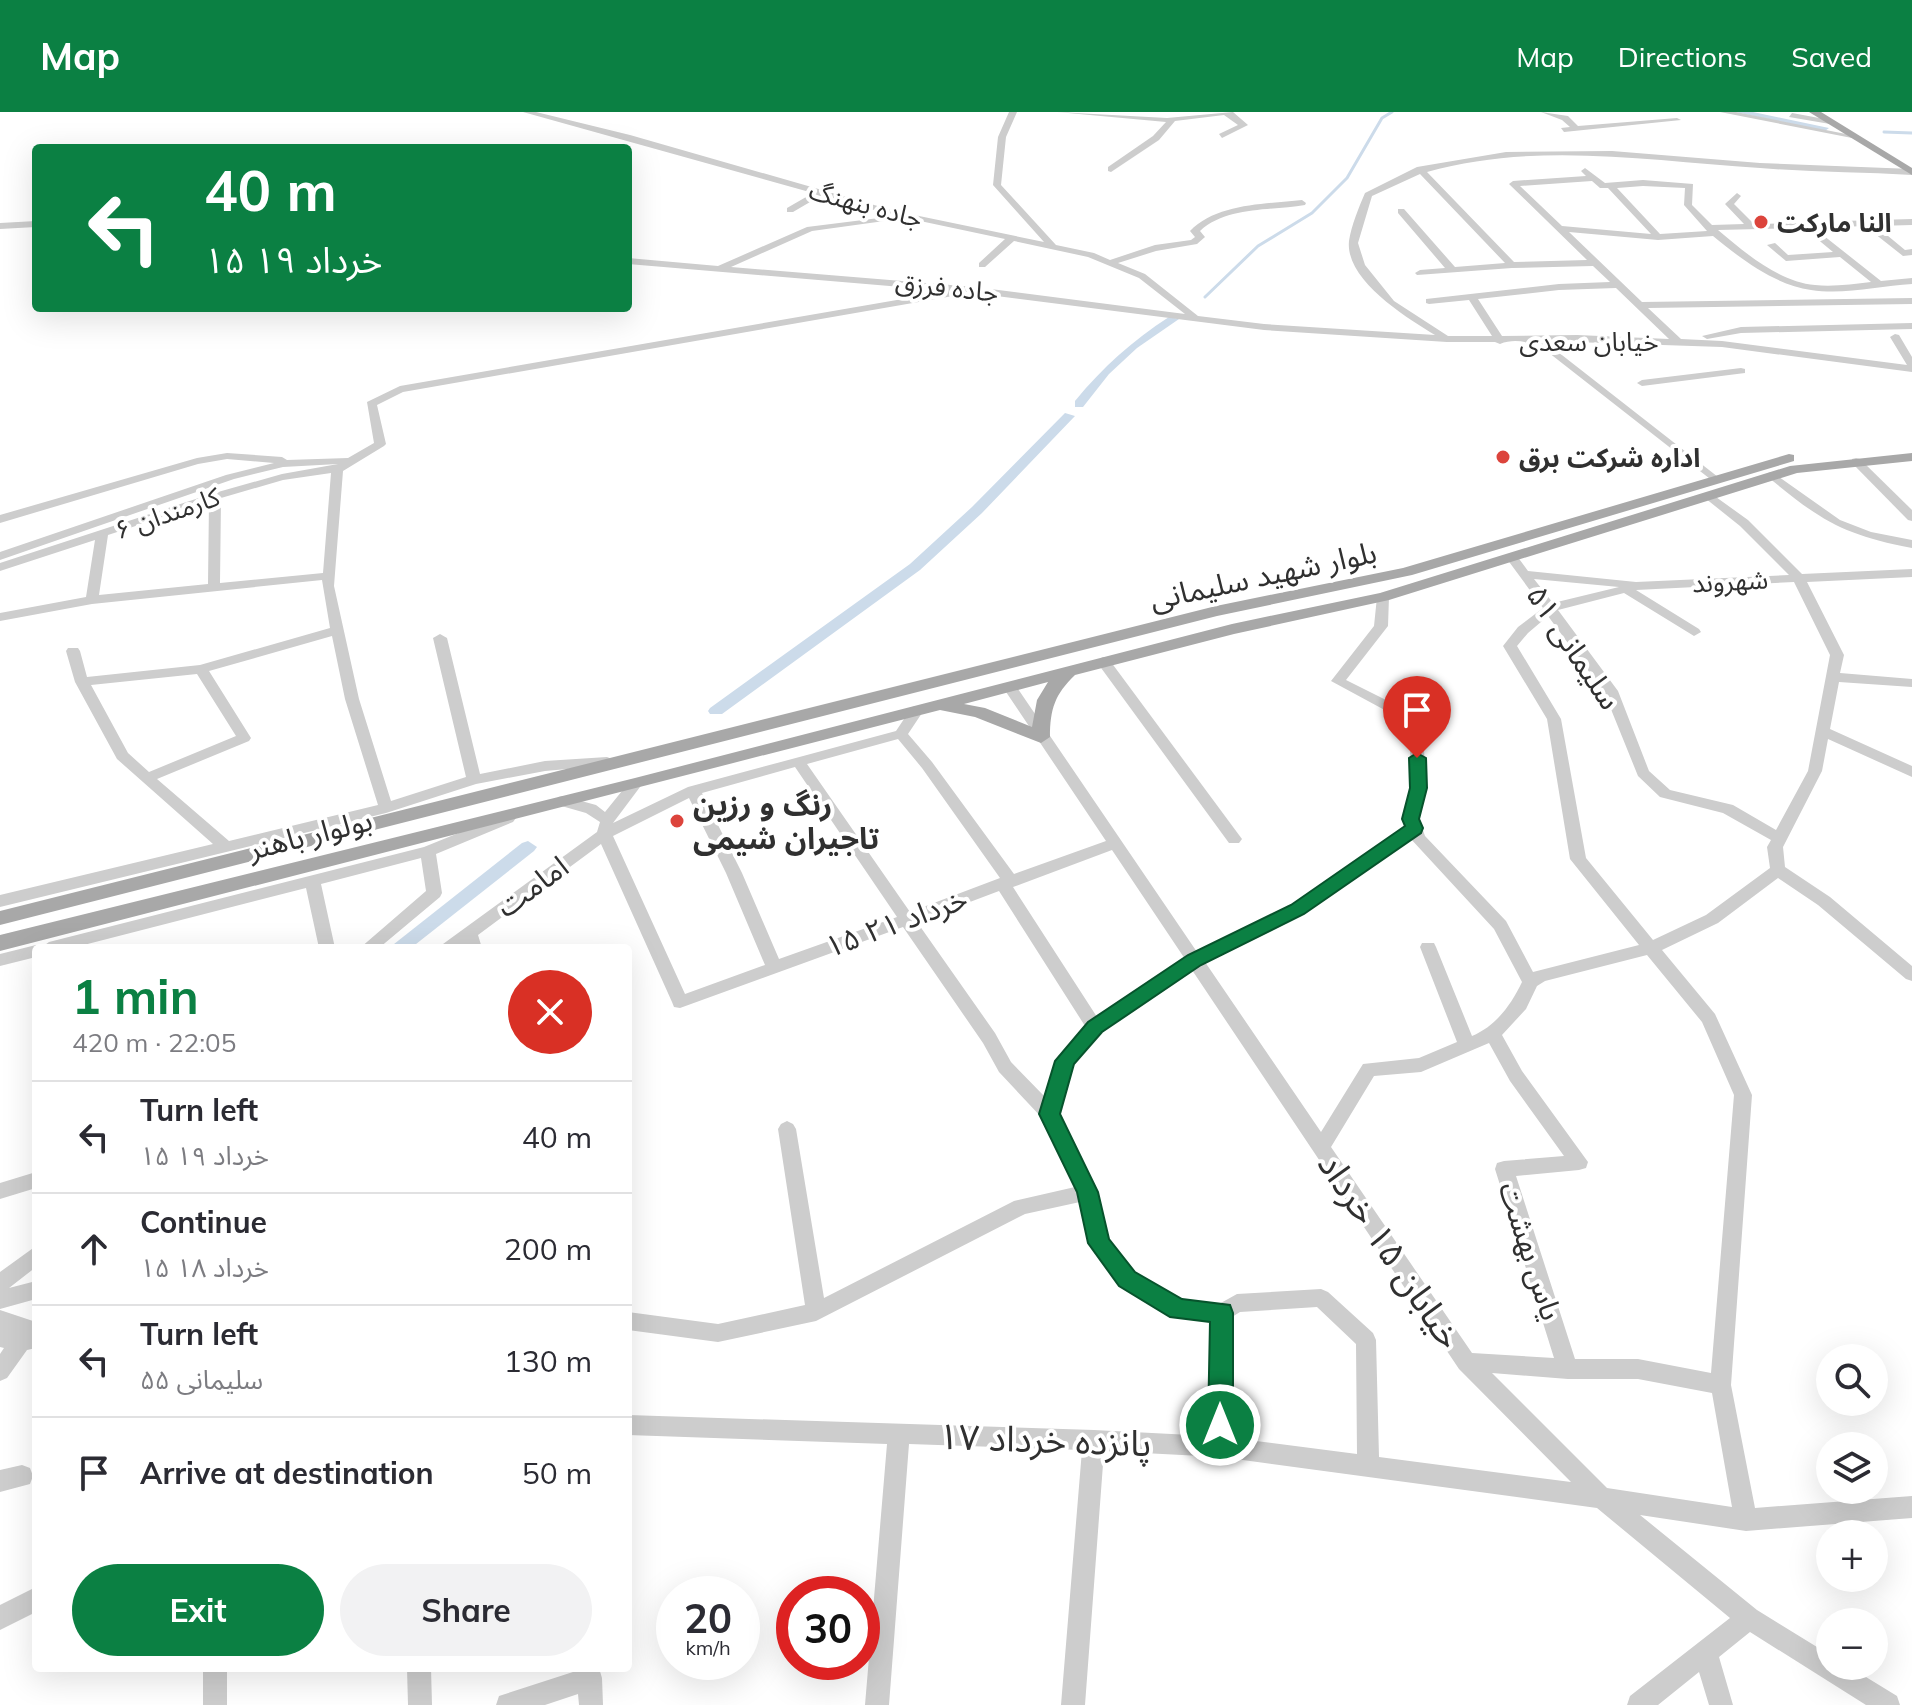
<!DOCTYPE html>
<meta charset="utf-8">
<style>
:root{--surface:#fff;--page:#f2f2f3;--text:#2b2b33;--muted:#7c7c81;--line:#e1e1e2;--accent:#0b8043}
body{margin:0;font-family:Mulish,"Noto Sans Arabic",sans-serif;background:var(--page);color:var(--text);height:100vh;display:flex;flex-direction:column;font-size:30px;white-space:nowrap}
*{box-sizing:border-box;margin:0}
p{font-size:26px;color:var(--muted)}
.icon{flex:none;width:44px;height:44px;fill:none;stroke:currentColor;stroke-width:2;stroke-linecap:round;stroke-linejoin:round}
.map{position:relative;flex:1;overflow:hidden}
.sheet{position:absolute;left:32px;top:832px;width:600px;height:728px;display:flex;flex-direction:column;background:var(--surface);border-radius:8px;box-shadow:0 8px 32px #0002}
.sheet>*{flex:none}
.guide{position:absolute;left:32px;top:32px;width:600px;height:168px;border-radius:8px;box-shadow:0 8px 32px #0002;background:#0b8043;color:#fff;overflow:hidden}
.tools{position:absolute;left:1816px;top:1232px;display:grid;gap:16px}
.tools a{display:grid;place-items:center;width:72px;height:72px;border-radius:50%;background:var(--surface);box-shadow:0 8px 32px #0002;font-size:40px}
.speed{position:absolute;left:656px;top:1464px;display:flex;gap:16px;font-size:40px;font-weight:700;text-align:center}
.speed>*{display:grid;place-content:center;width:104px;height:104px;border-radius:50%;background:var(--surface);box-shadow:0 8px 32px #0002;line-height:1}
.speed small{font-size:20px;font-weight:400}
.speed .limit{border:12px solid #d22;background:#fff;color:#111}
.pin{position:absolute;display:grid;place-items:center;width:68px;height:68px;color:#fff;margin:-82px -34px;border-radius:50% 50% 50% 0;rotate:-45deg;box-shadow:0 0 8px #0007}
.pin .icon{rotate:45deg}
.me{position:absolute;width:88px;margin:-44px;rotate:0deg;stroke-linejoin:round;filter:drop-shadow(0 0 6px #0008)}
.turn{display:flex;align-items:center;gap:28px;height:168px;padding:0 40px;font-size:36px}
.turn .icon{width:104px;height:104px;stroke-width:2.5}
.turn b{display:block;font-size:56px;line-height:68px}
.round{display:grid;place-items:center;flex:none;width:84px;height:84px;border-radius:42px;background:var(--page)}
.summary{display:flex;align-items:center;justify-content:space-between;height:136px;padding:0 40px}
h1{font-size:48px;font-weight:700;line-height:60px;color:var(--accent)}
.action{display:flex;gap:16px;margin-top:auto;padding:16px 40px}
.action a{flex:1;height:92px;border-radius:48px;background:var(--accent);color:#fff;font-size:32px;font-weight:700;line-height:92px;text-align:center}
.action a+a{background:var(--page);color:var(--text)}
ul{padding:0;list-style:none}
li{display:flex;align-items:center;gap:24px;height:112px;padding:0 40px;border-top:2px solid var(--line)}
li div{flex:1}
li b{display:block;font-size:30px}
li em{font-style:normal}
header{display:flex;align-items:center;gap:48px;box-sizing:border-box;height:112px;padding:0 40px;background:var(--accent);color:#fff}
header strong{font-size:38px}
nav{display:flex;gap:44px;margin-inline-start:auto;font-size:28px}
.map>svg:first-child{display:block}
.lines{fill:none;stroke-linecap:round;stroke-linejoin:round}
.stream{stroke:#ccdbea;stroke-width:3}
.canal{fill:#ccdbea;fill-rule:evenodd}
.minor{fill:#cdcdcd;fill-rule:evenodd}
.major{fill:#a8a8a8;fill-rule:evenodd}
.route{fill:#0b8043;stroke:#07532c;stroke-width:2}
.poi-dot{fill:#dc443c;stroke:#fff;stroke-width:3}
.labels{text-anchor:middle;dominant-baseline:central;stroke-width:8;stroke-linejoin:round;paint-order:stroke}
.far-street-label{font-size:26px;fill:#303030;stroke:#fff}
.far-poi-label{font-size:26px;font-weight:bold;fill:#303030;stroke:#fff;text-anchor:start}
.street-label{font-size:30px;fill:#303030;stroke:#fff}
.poi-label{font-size:30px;font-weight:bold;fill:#303030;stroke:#fff;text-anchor:start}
.near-street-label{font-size:36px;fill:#303030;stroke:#fff}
</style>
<header>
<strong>Map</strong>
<nav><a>Map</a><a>Directions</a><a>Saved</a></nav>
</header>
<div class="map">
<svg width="1912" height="1593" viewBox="0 0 1912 1593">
<rect width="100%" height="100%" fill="#fff"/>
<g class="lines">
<g class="stream">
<polyline points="1884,20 1912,21"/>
<polyline points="1205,185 1258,134 1312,101 1347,66 1382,6 1392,0"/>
</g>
<g class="canal">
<polygon points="1735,0 1753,0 1829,16 1825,19"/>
<path d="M1169,205L1179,207L1137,236L1109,262L1083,295H1075V289C1103,255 1132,229 1169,205Z"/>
<polygon points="1065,301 1075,304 982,401 920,458 722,602 710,602 708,599 710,596 910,452 972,395"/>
<polygon points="528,729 537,735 534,739 411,836 389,836 522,731"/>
</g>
<g class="minor">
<path d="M523,0H536L630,23L895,99L1044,130L993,73L998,25L1009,0H1017L1006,25L1001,73L1056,133L1094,141L1110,148L1155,133L1191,128L1195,125L1190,119C1217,91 1266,92 1302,88L1306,91L1305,93C1271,99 1227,94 1200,119L1205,125L1197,132L1156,139L1118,151L1145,162L1198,204L1264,212L1435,223C1407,206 1345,168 1349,129C1351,114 1359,95 1365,81L1417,55L1506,40L1612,39L1760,51L1912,57V63C1861,60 1811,60 1760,56C1649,49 1536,29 1427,60L1514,150L1587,148L1509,72L1513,69L1586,64L1581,59L1585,56L1605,71L1643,68L1693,72L1692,93L1712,113L1744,112L1725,92L1737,81L1741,84L1734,92L1754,112L1799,111L1803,108L1808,110L1912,107V113L1876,114L1905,138L1912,137V143L1903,144L1865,114L1814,116L1881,169L1912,166V172C1880,174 1844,183 1811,178C1775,173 1741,147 1713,124L1658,128L1569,120L1642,190L1912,186V192L1648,196L1681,227L1722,229L1907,253L1890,225L1895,222L1899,223L1912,245V260L1722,235L1544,229L1718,365V369L1714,370L1544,237C1530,230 1515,226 1500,232L1495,230H1447L1264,218L957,179L956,183L953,184L403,280L377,293L386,332L384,334L343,359L334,474L359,587L391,689L466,665L433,526L440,522L447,526L480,662L545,649L607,645L612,647L614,650L612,653L545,659L476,672L386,701L0,795V783L213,732L117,647L75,570L66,539L68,536H78L80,539L87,565L200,553L330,516L322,468L92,492L0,509V501L86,485L95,428L0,459V451L211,382L282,362L338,352L283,355L234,367L0,448V440L226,363L274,351L227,347L198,352L0,411V403L197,346L227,341L282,345L287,348L348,346L374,331L367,290L400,274L949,179L628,152V146L718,154L807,115L895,104L822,83L793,100H787V96L813,81ZM1420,62L1505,151L1455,155L1404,97H1398V101L1445,156L1420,158L1415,161L1417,163L1512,156L1593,154L1610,170L1559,172L1426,187V191L1429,192L1469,188L1492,224H1448L1394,189L1365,153L1358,131L1372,84ZM1592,69L1600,76H1608L1651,122L1562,114L1520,74ZM1643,74L1685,76L1684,93L1707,119L1660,122L1617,76ZM906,106L1005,127L979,151V155H985L1014,129L1088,145L1139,166L1185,202L975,175L731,155L812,119ZM1804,116L1833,140L1788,143L1775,131L1767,133L1786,149L1840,145L1871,170C1853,172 1833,175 1815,173C1779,170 1744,140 1718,118ZM1616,176L1669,227L1577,223L1502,224L1478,187L1559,178ZM331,361L323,461L220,471L221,386L283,368ZM209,390L208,472L99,483L108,423ZM332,524L345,587L378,693L229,729L157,667L249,629L251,626L209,559ZM197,562L236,624L149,660L128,641L91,573Z"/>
<polygon points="1057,0 1167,6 1233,0 1248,13 1222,26 1219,22 1238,13 1224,3 1175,9 1159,28 1111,60 1108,59 1108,55 1153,24 1166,10"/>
<polygon points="1541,0 1568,4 1578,14 1677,6 1681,8 1564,20 1561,16 1570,15 1562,8"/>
<polygon points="1720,0 1736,0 1856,24 1852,26"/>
<polygon points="1792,1 1830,8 1834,10 1830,12 1789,5"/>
<polygon points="36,109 36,115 0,117 0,111"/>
<polygon points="1912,211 1912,217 1741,221 1707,227 1702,224 1741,215"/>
<polygon points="1741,256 1745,257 1745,261 1642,274 1637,271 1642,268"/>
<polygon points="1856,346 1860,347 1912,398 1912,409 1908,408 1852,351 1852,347"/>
<path d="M1772,360L1840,408L1871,420L1912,428V436C1844,423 1821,409 1768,365V361Z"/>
<path d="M1709,380L1748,408L1802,462L1912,457V465L1807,470L1844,543L1840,561L1912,567V575L1839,570L1830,617L1912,654V665L1828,627L1822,659L1783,735L1785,755L1830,785L1912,854V869L1906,867L1818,793L1778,766L1718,811L1662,838L1715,902L1752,983L1731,1273L1755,1396L1912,1384V1406L1746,1419L1640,1403L1757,1498L1830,1543V1554H1848L1897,1584L1900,1593H1866L1750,1520L1719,1545L1733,1593H1709L1699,1560L1658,1593H1627L1630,1584L1730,1506L1597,1396L1221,1345L1104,1339L1085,1593H1061L1082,1338L909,1332L889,1593H865L887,1332L628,1323V1303L1094,1318L1210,1324L1212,1209L1171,1204L1120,1173L1092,1137L1080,1090L1025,1102L816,1209L718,1230L628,1218V1200L718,1212L805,1193L778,1017L781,1012L787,1009L793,1012L796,1017L824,1186L1014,1089L1075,1075L1043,1007L999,960L983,931L903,815L680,896L674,895L672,890L601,732L478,823L482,836H466L465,833L461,836H441L443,832L597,720L600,710L586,701L558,693L556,689L558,685L563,684L596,693L605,700L630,669H640L642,672L640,675L613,711L688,675L896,619L912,595L917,594L924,598L908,622L932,650L1014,762L1106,729L1002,574L1009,570L1014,571L1197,840L1292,793L1406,714L1403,707L1412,676L1409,618L1392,602L1331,569L1374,514L1377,485L1383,481L1389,485L1388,514L1346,568L1402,596L1423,617L1426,676L1419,707L1425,724L1506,809L1533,860L1639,833L1570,747L1547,607L1503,534L1518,515L1543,496L1507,447L1509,444H1517L1528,459L1636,470L1789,463L1740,414L1705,386V382ZM1534,467L1619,475L1553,491ZM1794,470L1830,543L1808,659L1776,718L1733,693L1670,678L1649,659L1618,579L1558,498L1624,481L1694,524L1701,520L1699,517L1636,478ZM1548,504L1604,580L1638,664L1660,685L1723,701L1771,728L1767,735L1770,756L1706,803L1653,828L1586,746L1561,607L1517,534L1528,521ZM898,627L922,656L1000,766L910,800L807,652ZM795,655L897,805L779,847L742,761L702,681ZM689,686L726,761L765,853L685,882L613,724ZM1410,726L1494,817L1522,870C1511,893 1496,914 1472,924L1436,835L1434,831H1422L1420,835L1457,930L1419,946L1363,952L1321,1020L1205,850L1304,801ZM1112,738L1185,847L1097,905L1013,775ZM999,779L1085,914L1059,944L1046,986L1011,950L995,921L917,810ZM1647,843L1702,910L1734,983L1711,1261L1638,1247H1575L1516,1064L1579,1058L1586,1056L1588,1050L1522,959L1502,923L1526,897L1537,874L1545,869ZM1192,858L1459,1257L1571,1370L1379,1345L1376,1228L1373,1221L1328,1180L1321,1177L1237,1182L1219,1192L1181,1189L1134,1161L1108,1128L1096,1080L1059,1002L1073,952L1101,920ZM1489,931L1510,969L1564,1044L1504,1049L1497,1051L1495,1057L1554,1246L1472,1241L1331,1035L1374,964L1421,960ZM1317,1195L1356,1232L1357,1342L1232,1326V1205L1240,1200ZM1492,1261L1568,1267H1638L1712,1281L1732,1395L1607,1376Z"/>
<polygon points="1103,545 1108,546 1239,723 1242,727 1239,731 1229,731 1096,549"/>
<polygon points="508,701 513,702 516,706 513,710 436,742 442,781 440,785 379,836 360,836 426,779 421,746 321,772 335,836 319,836 306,776 72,836 36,836 36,845 0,854 0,842 36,833 42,835 49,830 424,735"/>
<polygon points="36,1060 36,1076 0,1087 0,1071"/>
<polygon points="36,1134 36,1155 9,1176 36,1169 36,1187 0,1197 0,1160"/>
<polygon points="0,1198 36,1210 36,1236 27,1238 7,1266 0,1269 0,1242 4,1236 0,1235"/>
<polygon points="22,1353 30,1356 33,1364 30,1372 0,1380 0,1358"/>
<polygon points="36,1475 36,1500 0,1518 0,1493"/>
<rect x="203" y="1556" width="24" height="37"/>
<polygon points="407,1556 431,1556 432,1593 408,1593"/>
<polygon points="577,1556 599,1556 602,1566 603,1593 579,1593 578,1582 545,1593 496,1593 499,1584 576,1559"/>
</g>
<g class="major">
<polygon points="1809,0 1821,0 1912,56 1912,63"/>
<path d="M1912,341V349L1797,361L1389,488L1234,522L1075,563C1055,582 1050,597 1050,625L1041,631L975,605L940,598L0,839V823L635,666L1232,512L1380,481L1790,354ZM1048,570L1037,588L1032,615L985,596L964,592Z"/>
<polygon points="1789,342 1794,343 1794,349 1412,463 1217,504 0,813 0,799 1216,494 1403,456"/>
</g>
</g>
<polygon class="route" points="1417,641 1426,646 1427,676 1419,707 1423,716 1421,721 1304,802 1201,853 1102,920 1074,952 1060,1002 1098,1080 1109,1127 1135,1160 1182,1187 1230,1193 1233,1201 1233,1313 1229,1321 1220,1324 1212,1321 1208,1313 1210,1210 1170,1205 1119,1174 1088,1131 1077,1080 1039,1002 1055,949 1088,910 1188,843 1291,793 1405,714 1402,707 1410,676 1409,646"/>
<g class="poi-dot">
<circle cx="1761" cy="110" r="8"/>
<circle cx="1503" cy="345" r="8"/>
<circle cx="677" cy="709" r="8"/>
</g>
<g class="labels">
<g class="far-street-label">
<text transform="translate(866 92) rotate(15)">جاده بنهنگ</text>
<text transform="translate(947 175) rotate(6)">جاده فرزق</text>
<text x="1589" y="229">خیابان سعدی</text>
<text transform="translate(167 401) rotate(-19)">کارمندان ۶</text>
<text transform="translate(1730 469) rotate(-3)">شهروند</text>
</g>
<g class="far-poi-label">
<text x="1777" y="110">النا مارکت</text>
<text x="1519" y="345">اداره شرکت برق</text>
</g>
<g class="street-label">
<text transform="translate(1263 463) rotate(-12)">بلوار شهید سلیمانی</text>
<text transform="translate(1574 535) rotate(56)">سلیمانی ۵۱</text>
<text transform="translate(310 722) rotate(-14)">بولوار باهنر</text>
<text transform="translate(532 774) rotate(-36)">امامت</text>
<text transform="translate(896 810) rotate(-20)">۱۵ خرداد ۲١</text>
<text transform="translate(1531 1139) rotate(72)">یاس بهشت</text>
</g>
<g class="poi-label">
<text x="693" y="692">رنگ و رزین<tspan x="693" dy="34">تاجیران شیمی</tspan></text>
</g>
<g class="near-street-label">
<text transform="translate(1391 1138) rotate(56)">خیابان ۱۵ خرداد</text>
<text transform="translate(1045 1327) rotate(2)">پانزده خرداد ۱۷</text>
</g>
</g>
</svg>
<div class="tools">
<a><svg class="icon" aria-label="search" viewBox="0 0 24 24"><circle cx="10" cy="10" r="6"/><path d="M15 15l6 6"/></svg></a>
<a><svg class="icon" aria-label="layers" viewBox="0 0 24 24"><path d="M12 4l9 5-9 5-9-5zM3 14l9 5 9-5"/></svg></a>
<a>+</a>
<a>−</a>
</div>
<div class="speed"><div>20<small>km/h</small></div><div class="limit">30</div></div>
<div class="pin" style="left:1417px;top:646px;background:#d93025"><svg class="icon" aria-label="arrive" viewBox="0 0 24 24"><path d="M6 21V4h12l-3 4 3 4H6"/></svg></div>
<svg class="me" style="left:1220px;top:1313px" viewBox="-20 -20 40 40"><circle r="17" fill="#0b8043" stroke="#fff" stroke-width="3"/><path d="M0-11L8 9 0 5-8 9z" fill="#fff"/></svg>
<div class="guide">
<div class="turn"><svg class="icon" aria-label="left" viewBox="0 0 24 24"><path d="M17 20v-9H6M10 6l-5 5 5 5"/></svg><div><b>40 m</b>۱۵ خرداد ۱۹</div></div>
</div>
<section class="sheet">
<div class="summary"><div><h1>1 min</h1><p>420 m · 22:05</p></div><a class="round" style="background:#d93025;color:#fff"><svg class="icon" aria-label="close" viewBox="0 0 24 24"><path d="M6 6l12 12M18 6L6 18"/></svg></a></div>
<ul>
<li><svg class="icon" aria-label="left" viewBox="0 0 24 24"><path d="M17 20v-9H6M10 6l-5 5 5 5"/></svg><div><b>Turn left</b><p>۱۵ خرداد ۱۹</p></div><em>40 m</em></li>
<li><svg class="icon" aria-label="ahead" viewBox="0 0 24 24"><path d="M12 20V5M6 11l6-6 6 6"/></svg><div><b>Continue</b><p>۱۵ خرداد ۱۸</p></div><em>200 m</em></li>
<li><svg class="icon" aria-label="left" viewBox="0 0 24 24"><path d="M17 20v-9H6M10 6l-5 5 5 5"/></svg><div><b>Turn left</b><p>سلیمانی ۵۵</p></div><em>130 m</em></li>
<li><svg class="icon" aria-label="arrive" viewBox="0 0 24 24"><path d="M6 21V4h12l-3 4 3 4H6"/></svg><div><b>Arrive at destination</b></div><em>50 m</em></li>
</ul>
<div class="action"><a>Exit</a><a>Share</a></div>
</section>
</div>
